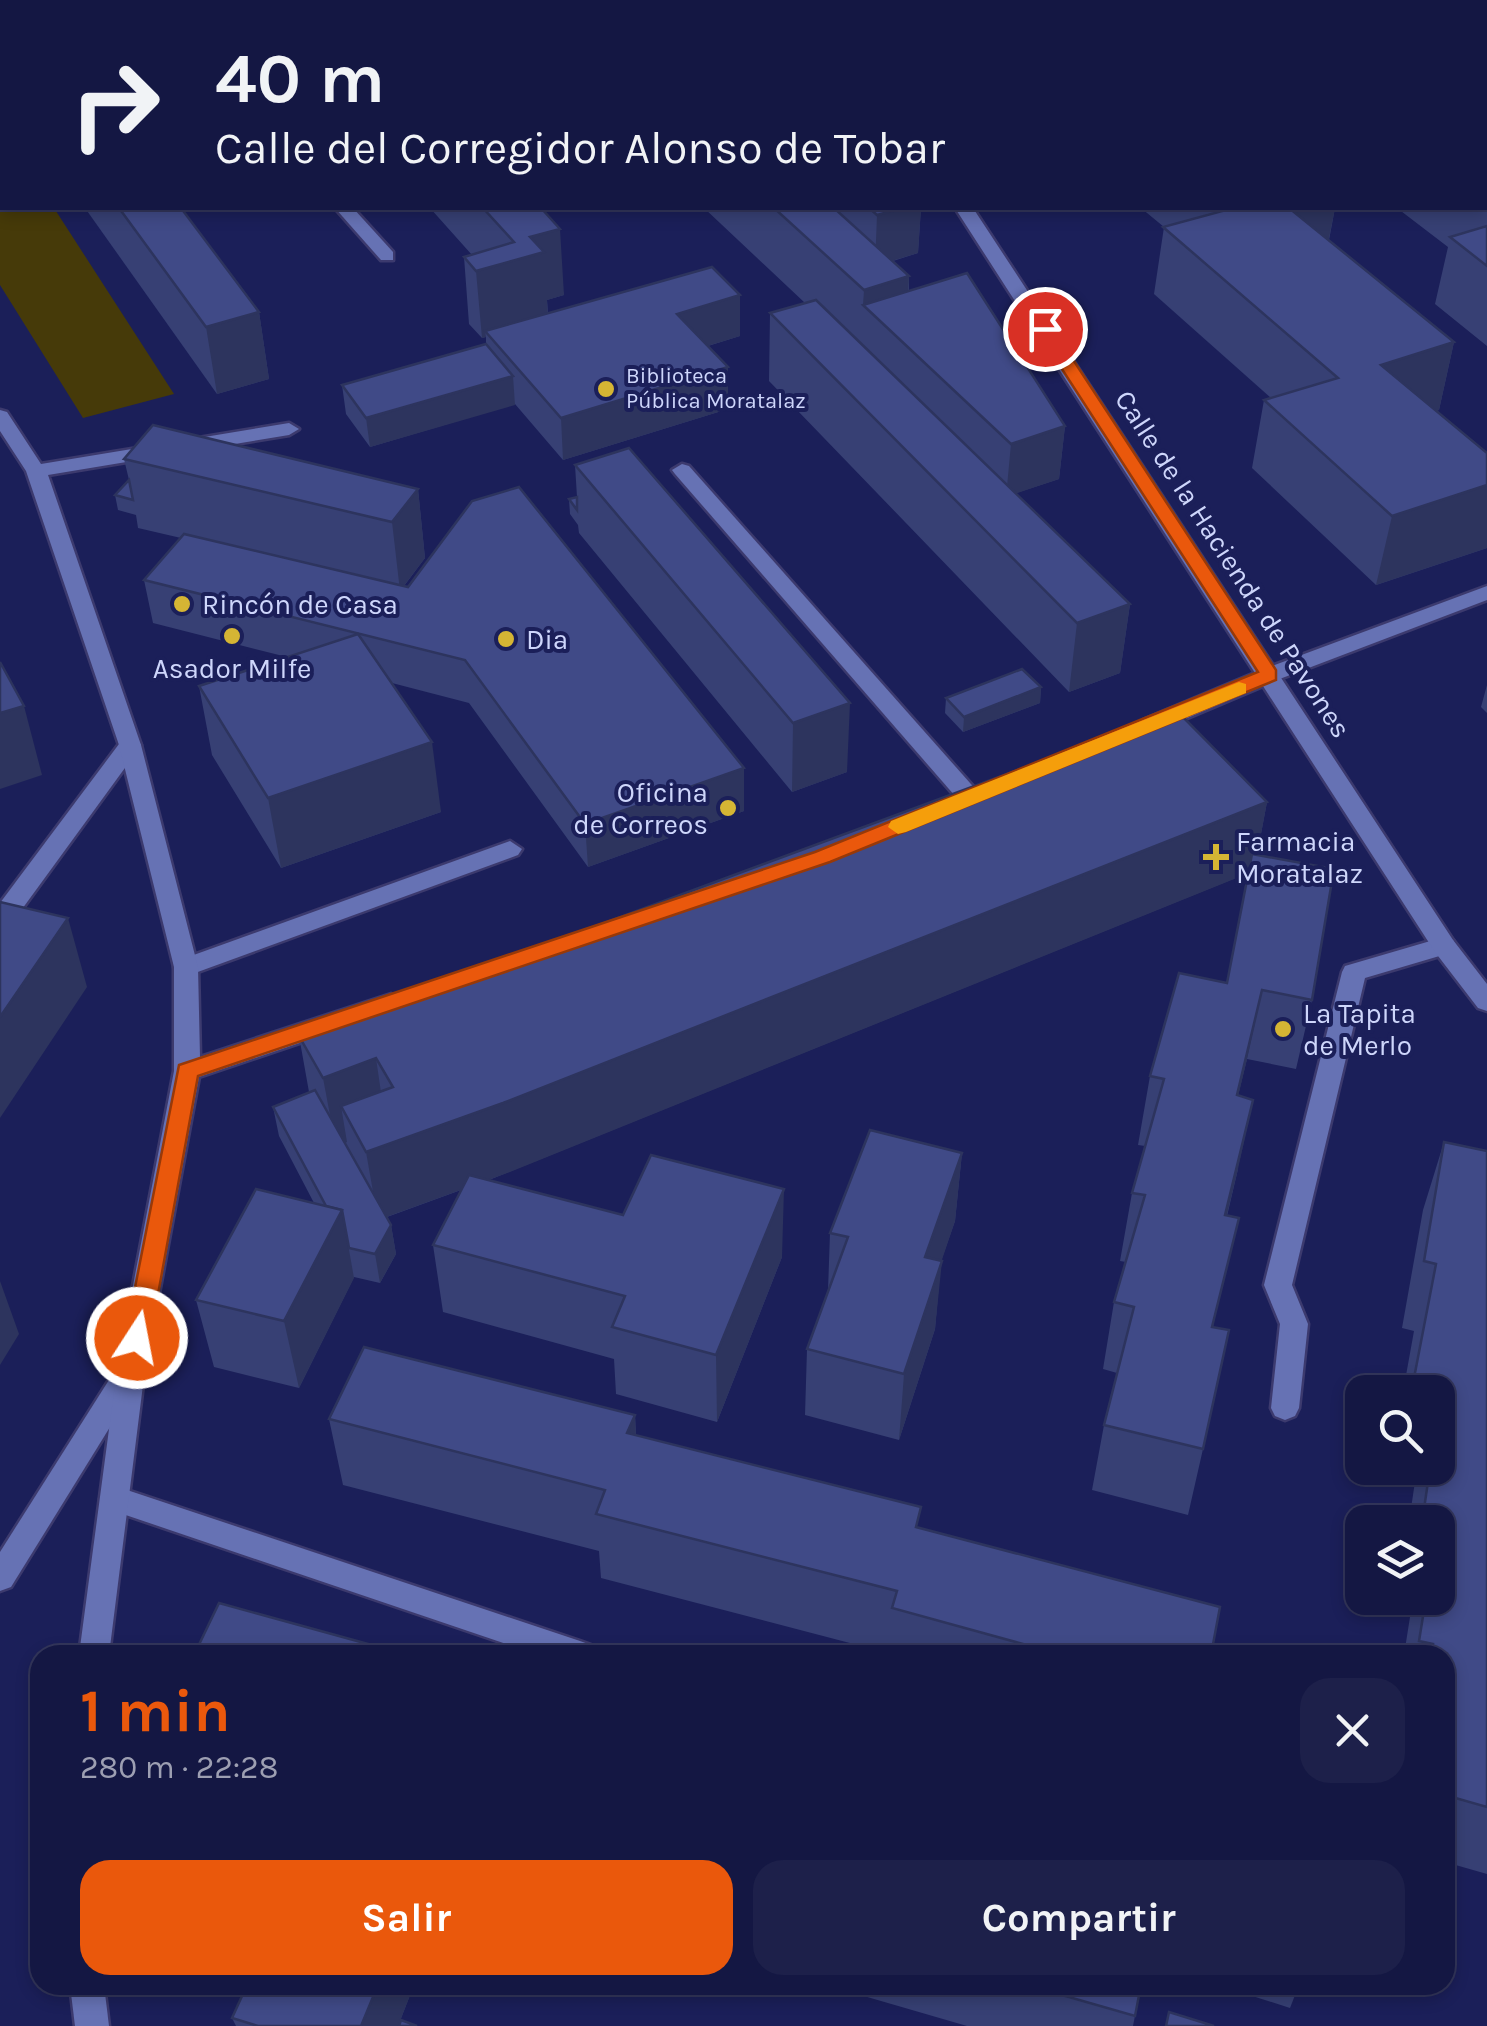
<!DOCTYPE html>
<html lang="es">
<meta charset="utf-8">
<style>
:root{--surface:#141743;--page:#1d204a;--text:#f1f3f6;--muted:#9d9fb2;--line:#33365c;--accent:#ea580c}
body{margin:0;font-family:Karla,sans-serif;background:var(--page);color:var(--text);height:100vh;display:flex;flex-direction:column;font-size:38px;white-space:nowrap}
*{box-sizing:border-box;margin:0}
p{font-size:32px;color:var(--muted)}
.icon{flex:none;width:55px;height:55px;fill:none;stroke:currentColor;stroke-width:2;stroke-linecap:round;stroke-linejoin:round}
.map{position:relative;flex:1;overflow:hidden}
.drawer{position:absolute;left:30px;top:1645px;width:1425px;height:350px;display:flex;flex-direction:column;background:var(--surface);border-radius:30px;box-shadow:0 5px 15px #0003,0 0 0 2px var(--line)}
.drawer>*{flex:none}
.top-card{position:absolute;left:0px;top:0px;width:1488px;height:210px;box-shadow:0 5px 15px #0003,0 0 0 2px var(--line);background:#141743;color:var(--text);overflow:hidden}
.fabs{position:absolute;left:1345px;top:1375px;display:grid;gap:20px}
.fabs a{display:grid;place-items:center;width:110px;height:110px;border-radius:20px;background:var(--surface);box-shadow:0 5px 15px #0003,0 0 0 2px var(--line);font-size:50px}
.pin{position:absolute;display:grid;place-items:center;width:85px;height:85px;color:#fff;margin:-42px;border:5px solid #fff;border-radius:50%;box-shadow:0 2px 10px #0007}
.me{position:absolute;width:110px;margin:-55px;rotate:11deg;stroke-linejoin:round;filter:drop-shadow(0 0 8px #0008)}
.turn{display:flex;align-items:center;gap:35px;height:210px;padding:0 50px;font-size:45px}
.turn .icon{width:130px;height:130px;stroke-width:2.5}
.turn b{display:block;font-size:70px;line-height:85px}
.round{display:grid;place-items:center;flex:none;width:105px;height:105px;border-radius:30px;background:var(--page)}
.summary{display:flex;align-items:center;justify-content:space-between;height:170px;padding:0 50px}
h1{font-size:60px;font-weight:700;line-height:75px;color:var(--accent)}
.button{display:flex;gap:20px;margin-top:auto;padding:20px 50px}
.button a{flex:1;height:115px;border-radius:30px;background:var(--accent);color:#fff;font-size:40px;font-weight:700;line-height:115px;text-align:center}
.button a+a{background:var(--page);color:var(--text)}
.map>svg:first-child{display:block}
.green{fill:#463a09}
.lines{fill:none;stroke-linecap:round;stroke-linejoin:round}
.highway-tunnel{stroke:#363a71;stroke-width:21;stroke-dasharray:21 11;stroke-linecap:butt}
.lane-casing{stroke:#3c3a6e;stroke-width:5}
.street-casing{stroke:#3c3a6e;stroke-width:5}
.secondary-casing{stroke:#3c3a6e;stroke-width:5}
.lane{fill:#6672b4;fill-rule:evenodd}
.street{fill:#6672b4;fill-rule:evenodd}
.secondary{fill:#6672b4;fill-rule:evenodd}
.wall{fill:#374074}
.shaded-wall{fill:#2d345e}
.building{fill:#404a87;stroke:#2d345e;stroke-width:2.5}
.route{fill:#ea580c;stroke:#983908;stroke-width:2.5}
.slow{fill:#f59e0b}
.poi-dot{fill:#d5b534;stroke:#1b1f59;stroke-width:4}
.labels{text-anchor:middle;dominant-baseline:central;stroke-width:8;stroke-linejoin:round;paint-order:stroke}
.far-poi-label{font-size:22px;fill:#ced6fb;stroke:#1b1f59;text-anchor:start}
.street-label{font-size:28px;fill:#ced6fb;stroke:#1b1f59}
.poi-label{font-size:28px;fill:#ced6fb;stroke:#1b1f59;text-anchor:start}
</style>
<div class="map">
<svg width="1487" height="2026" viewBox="0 0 1487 2026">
<rect width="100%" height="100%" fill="#1b1f59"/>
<polygon class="green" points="0,124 2,208 54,208 174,394 83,418 0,285"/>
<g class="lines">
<polyline class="highway-tunnel" points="63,2 74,0"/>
<g class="lane-casing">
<g id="lane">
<polygon points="505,0 523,0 524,2 507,2"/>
<polygon points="335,208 353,208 393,252 393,260 381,260"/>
<polygon points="682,464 689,466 978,792 982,798 978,804 962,804 675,474 672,470"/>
<polygon points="1487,586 1487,600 1277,680 1261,680 1258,675 1261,670"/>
<polygon points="130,738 138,740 141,745 138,750 9,927 0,930 0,903 122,740"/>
<polygon points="510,841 522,849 518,855 195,973 186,976 174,967 177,961"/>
<polygon points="1444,937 1453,940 1456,946 1453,952 1365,978 1292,1285 1308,1324 1299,1408 1295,1416 1285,1420 1275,1416 1271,1408 1280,1324 1264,1285 1342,972 1345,966"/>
<polygon points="131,1357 141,1361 145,1369 141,1377 11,1587 0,1591 0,1552 121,1361"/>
<polygon points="115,1486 580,1641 591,1645 595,1655 539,1655 105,1508 100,1499 105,1490"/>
</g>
</g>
<g class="street-casing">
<g id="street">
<polygon points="820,0 836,0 837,2 821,2"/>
<polygon points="955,208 973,208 1453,940 1487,984 1487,1011 1478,1008 1435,952 1263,686 1159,730 1143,730 1140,725 1143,720 1255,673"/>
<polygon points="0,410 7,412 41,464 289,423 299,429 289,435 48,475 141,745 198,967 200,1057 391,994 400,997 403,1003 400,1009 199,1077 145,1369 109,1655 79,1655 117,1369 174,1071 174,967 119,745 26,471 0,431"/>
<polygon points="70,1985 104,1985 109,2026 75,2026"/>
</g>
</g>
<g class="secondary-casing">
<polygon id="secondary" points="2,61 2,72 0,73 0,62"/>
</g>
<use href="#lane" class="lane"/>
<use href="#street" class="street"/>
<use href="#secondary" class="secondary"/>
</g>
<g class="wall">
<polygon points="591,0 777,0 777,2 593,2"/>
<polygon points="910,0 1257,0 1260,2 912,2"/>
<polygon points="1406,0 1487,0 1487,69 1485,69 1485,2 1406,2"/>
<polygon points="1485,104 1487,104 1487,346 1435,304 1448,247 1397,208 1485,208"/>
<polygon points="85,208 181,208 259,312 269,379 217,394"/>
<polygon points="430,208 541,208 564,295 547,300 548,313 740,295 740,336 708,346 728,409 563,460 515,404 370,447 346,414 342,385 486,344 486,337 482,338 469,324 464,257 472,255"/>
<polygon points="704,208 921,208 918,253 893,261 909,276 909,291 1065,426 1059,479 1016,493 1130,604 1120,673 1069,692 769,381 770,313 805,303"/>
<polygon points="1141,208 1335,208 1329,240 1454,342 1439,410 1436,411 1487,453 1487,548 1376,585 1252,468 1264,400 1271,398 1154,294 1164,227"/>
<polygon points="124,459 418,489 425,558 404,586 744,811 588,867 469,703 392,683 441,812 281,868 212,755 199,686 287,657 153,623 144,580 181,538 138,528 136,515 118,510 115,495 129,480"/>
<polygon points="575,465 847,772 792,792 579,533 578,525 570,514 569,499 577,497"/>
<polygon points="1487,685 1487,713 1481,707"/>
<polygon points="1041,687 1040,703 963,732 945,713 946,698"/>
<polygon points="1267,802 1257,855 1312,1000 1296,1069 1247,1059 1238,1095 1238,1169 1227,1216 1213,1328 1203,1449 1188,1515 1092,1490 1104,1425 1117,1373 1103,1369 1114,1302 1126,1262 1120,1261 1132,1193 1145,1146 1138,1145 1150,1076 1227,983 1248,873 489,1180 782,1257 717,1422 616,1394 614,1359 443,1312 433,1245 461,1190 387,1217 391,1225 396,1254 380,1283 354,1277 299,1388 214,1367 196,1300 314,1203 279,1136 273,1107 309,1092 299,1036"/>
<polygon points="1444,1142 1487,1151 1487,1874 1445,1862 1445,1655 1404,1655 1413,1598 1438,1598 1438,1522 1409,1522 1417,1468 1438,1468 1438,1392 1403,1392 1414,1331 1402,1328 1423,1210"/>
<polygon points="962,1153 955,1221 941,1261 935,1329 899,1440 805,1415 807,1349 828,1291 830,1233"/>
<polygon points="635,1415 636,1435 919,1528 1211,1655 888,1655 888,1653 601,1578 599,1551 343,1485 329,1419"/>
<polygon points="247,1985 414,1985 398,2026 236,2026 232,2018"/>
<polygon points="826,1985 1141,1985 1133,2026 967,2026"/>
<polygon points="1218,1985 1299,1985 1290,2008"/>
</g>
<g class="shaded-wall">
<polygon points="351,0 385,0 374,2 351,2"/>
<rect x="730" y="0" width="47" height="2"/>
<rect x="916" y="0" width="35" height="2"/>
<polygon points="1437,0 1451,0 1450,2 1436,2"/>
<polygon points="1487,0 1487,69 1485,69 1485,2"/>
<polygon points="903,208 921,208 918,253 875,266 877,215"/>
<polygon points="1273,208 1335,208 1328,243"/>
<polygon points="560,229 564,295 547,300 548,318 485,331 486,337 482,338 476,271 530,237"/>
<polygon points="909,276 906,342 863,305 864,290"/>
<polygon points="740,295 740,336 678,355 677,314"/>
<polygon points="259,312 269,379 217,394 206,327"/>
<polygon points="1454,342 1439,410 1367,432 1381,365"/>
<polygon points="728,367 728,409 563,460 561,418"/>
<polygon points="513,376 515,405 370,447 366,418"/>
<polygon points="1065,426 1059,479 1006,497 1011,444"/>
<polygon points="1487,485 1487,548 1376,585 1392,516"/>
<polygon points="418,489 425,558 400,591 392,522"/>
<polygon points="1130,604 1120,673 1069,692 1077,623"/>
<polygon points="1041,687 1040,703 963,732 964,717"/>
<polygon points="850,703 847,772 792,792 793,723"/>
<polygon points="24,706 42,775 0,789 0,713"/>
<polygon points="432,742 441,812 281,868 268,798"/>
<polygon points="744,768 744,811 588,867 585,824"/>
<polygon points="1267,802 1254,871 510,1172 378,1220 366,1152"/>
<polygon points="68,918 87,987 0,1118 0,1017"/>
<polygon points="1262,990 1247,1059 1222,1164 1237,1095"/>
<polygon points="376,1058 386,1127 341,1106 347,1142 336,1147 323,1078"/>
<polygon points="1253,1100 1238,1169 1210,1283 1225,1215"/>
<polygon points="962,1153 955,1221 920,1325 925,1257"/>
<polygon points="784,1189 782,1257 717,1422 716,1355"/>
<polygon points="342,1210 354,1278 299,1388 284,1321"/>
<polygon points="391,1225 396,1254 380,1283 375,1254"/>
<polygon points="942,1261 935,1329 899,1440 904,1374"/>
<polygon points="0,1281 19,1334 0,1365"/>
<polygon points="635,1415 638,1481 627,1433"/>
<polygon points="378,1985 414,1985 398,2026 361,2026"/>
</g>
<g class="building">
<polygon points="116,0 208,0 210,2 105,2"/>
<polygon points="656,0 711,0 713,2 658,2"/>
<polygon points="965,0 1257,0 1260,2 968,2"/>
<polygon points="1463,0 1487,0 1487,9 1485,10 1485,2 1467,2"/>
<polygon points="1485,104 1487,104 1487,200 1485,199"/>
<polygon points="119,208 181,208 259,312 206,327"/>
<polygon points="483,208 541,208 560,229 530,237 544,252 476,271 464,257 514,242"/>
<polygon points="774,208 834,208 909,276 864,290"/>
<polygon points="869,208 903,208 877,215"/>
<polygon points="1228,208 1289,208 1454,342 1381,365 1487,453 1487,485 1392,516 1264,400 1338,378 1163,227 1230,209"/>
<polygon points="1487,226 1487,266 1450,237"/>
<polygon points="712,267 740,295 677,314 728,367 561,418 485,331"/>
<polygon points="967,273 1065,426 1011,444 863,305"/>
<polygon points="816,300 1130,604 1077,623 770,313"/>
<polygon points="486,344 513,376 366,418 342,385"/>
<polygon points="153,425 418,489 392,522 124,459"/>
<polygon points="629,448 850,703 793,723 575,465"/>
<polygon points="129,480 133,500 115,495"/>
<polygon points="519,487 744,768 585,824 465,660 144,580 184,534 408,587 472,501"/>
<polygon points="577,497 577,510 569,499"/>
<polygon points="358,634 432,742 268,798 199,686"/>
<polygon points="0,662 24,706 0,713"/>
<polygon points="1022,669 1041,687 964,717 946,698"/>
<polygon points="1177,711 1267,802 503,1103 366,1152 341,1106 393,1087 376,1058 323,1078 299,1036"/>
<polygon points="1252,854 1334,869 1312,1000 1262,990 1237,1095 1253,1100 1225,1215 1239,1218 1212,1327 1229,1330 1203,1449 1104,1425 1134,1307 1114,1302 1145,1195 1132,1193 1164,1079 1150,1076 1179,973 1227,983"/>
<polygon points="0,902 68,918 0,1017"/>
<polygon points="315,1090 391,1225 375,1254 349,1248 342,1210 326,1206 273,1107"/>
<polygon points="870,1130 962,1153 925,1257 942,1261 904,1374 807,1349 848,1237 830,1233"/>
<polygon points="1444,1142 1487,1151 1487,1807 1445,1795 1445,1655 1431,1655 1433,1644 1419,1641 1426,1598 1438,1598 1438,1527 1440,1512 1424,1509 1430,1468 1438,1468 1438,1419 1442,1385 1414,1378 1436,1264 1424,1261"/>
<polygon points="651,1155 784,1189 716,1355 612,1327 625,1296 433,1245 469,1175 623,1215"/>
<polygon points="256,1189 342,1210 284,1321 196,1300"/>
<polygon points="364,1347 635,1415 627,1433 921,1507 916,1527 1220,1607 1211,1655 1063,1655 892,1608 897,1591 596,1514 605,1490 329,1419"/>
<polygon points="219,1603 408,1655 194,1655"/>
<polygon points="247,1985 378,1985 361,2026 258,2026 232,2018"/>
<polygon points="1027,1985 1141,1985 1135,2016"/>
<polygon points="1169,2012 1214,2026 1166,2026"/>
<polygon points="401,2020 417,2026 399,2026"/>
</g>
<polygon class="route" points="1045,324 1053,329 1276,670 1276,680 830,862 198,1076 150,1338 146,1345 137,1348 128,1345 125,1338 179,1065 815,852 1258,672 1036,329"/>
<polygon class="slow" points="1239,682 1246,684 1246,693 906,832 898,834 888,827 891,821"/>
<g class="poi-dot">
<circle cx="606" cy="389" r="10"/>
<circle cx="182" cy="604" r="10"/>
<circle cx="232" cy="636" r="10"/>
<circle cx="506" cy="639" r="10"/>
<circle cx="728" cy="808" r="10"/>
<path d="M1211 842h10v10h10v10h-10v10h-10v-10h-10v-10h10z"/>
<circle cx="1283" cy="1029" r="10"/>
</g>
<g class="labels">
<g class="far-poi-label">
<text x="626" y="376">Biblioteca<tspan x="626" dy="25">Pública Moratalaz</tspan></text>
</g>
<g class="street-label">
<text transform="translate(1233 564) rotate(57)">Calle de la Hacienda de Pavones</text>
</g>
<g class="poi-label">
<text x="202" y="604">Rincón de Casa</text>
<text x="526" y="639">Dia</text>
<text x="232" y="668" text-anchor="middle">Asador Milfe</text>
<text x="708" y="792" text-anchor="end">Oficina<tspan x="708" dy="32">de Correos</tspan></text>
<text x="1236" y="841">Farmacia<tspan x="1236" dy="32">Moratalaz</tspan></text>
<text x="1303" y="1013">La Tapita<tspan x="1303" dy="32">de Merlo</tspan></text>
</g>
</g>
</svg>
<div class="fabs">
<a><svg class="icon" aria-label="search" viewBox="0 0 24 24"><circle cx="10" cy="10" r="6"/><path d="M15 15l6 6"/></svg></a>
<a><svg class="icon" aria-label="layers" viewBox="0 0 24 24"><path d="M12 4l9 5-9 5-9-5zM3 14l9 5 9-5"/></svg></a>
</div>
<div class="pin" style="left:1045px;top:329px;background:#d93025"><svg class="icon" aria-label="arrive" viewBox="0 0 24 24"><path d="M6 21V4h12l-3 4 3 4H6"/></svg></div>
<svg class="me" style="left:137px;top:1338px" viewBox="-20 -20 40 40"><circle r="17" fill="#ea580c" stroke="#fff" stroke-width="3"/><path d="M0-11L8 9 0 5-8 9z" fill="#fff"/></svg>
<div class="top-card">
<div class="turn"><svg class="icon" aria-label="right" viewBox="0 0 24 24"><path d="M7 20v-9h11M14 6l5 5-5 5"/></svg><div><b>40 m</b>Calle del Corregidor Alonso de Tobar</div></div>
</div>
<section class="drawer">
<div class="summary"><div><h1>1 min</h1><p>280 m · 22:28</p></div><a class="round"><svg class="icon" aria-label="close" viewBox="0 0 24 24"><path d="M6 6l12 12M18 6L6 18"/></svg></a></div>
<div class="button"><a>Salir</a><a>Compartir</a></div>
</section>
</div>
